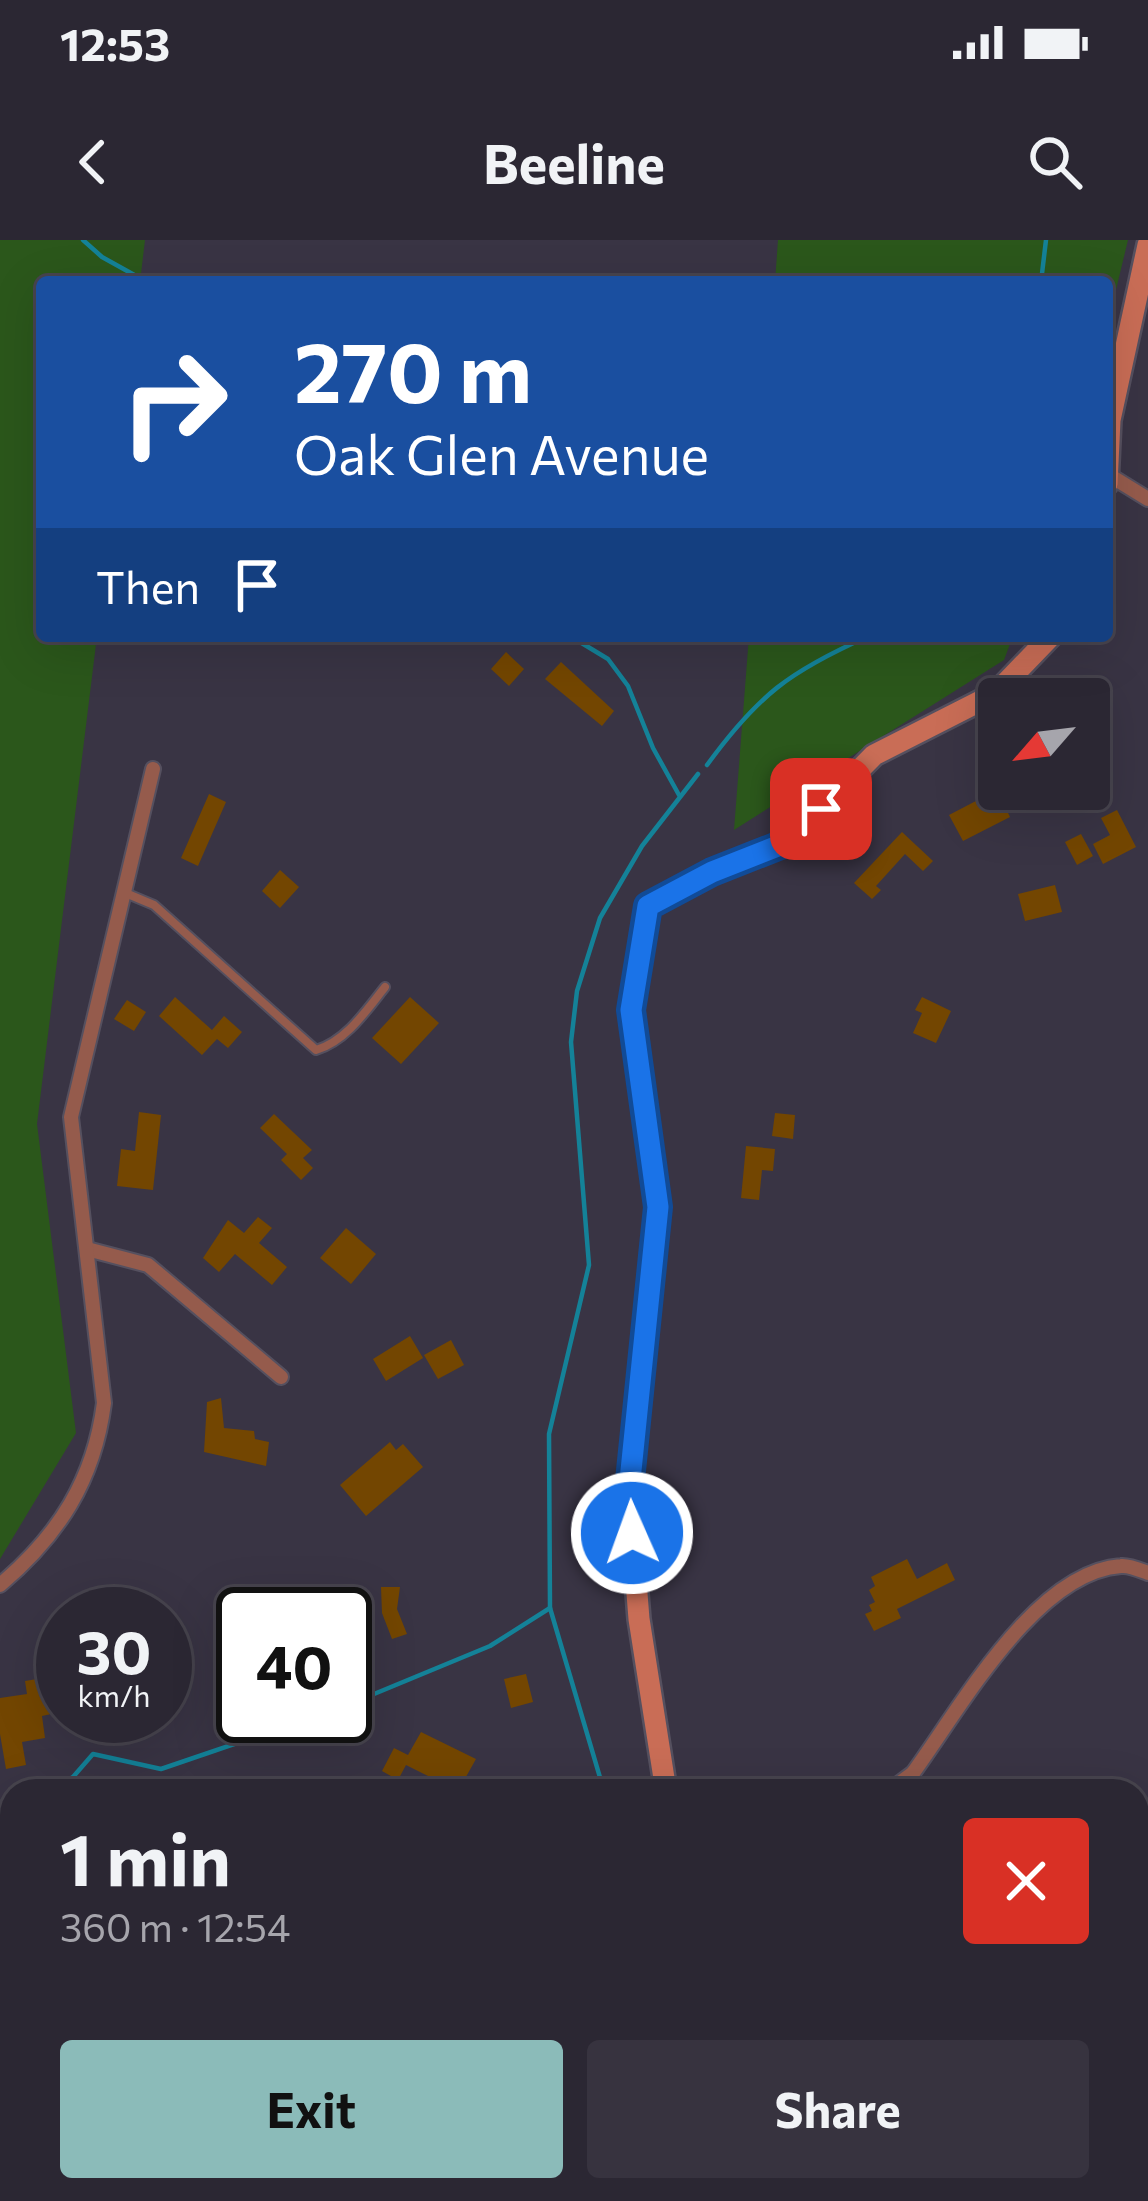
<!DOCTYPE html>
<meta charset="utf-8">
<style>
:root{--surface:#2b2733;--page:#37333f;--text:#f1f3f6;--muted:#a6a5ac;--line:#47444e;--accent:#8bbbb9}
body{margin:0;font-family:Commissioner,sans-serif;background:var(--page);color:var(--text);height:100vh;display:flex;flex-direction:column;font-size:45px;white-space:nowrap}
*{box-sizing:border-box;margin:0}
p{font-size:39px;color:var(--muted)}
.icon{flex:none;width:66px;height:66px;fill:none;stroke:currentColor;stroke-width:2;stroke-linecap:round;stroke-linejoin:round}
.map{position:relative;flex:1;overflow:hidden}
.drawer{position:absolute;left:0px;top:1539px;width:1149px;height:423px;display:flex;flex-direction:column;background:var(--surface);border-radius:36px 36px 0 0;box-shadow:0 12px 48px #0002,0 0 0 3px var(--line)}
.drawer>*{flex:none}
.guide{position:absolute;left:36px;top:36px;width:1077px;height:366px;border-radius:12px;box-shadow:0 12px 48px #0002,0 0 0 3px var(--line);background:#1a4fa0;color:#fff;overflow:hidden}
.needle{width:78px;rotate:242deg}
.fabs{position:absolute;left:978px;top:438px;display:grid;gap:24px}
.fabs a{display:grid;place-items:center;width:132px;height:132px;border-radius:12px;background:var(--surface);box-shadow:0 12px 48px #0002,0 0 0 3px var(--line);font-size:60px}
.speed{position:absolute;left:36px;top:1347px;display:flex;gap:24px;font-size:60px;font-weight:700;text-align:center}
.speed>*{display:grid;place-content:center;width:156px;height:156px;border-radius:50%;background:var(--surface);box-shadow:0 12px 48px #0002,0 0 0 3px var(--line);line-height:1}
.speed small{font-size:30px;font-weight:400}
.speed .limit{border:6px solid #111;border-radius:18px;background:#fff;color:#111}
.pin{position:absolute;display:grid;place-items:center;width:102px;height:102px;color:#fff;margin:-51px;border-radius:24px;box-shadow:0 6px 18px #0006}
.me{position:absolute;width:132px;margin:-66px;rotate:358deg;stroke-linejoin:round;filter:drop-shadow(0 0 9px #0008)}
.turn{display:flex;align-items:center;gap:42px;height:252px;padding:0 60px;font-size:54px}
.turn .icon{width:156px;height:156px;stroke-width:2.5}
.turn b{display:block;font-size:84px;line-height:102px}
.then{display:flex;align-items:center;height:114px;padding:0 60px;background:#0003;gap:24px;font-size:45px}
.round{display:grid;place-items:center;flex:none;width:126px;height:126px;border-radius:12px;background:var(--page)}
.summary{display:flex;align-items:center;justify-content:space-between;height:204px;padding:0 60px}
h1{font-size:72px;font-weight:700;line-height:90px}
.button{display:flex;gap:24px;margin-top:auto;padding:24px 60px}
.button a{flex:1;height:138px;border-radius:12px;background:var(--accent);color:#111;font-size:48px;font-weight:700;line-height:138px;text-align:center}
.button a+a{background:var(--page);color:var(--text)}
.status{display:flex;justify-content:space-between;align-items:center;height:84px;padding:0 60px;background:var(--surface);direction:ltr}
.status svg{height:33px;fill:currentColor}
header{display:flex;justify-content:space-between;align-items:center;height:156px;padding:0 60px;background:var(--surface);font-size:54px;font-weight:700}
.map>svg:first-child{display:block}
.green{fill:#2b571b}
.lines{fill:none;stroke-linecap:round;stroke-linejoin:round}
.stream{stroke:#148298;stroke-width:4.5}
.building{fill:#734601}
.lane-casing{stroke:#55505f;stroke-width:12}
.street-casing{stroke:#55505f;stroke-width:18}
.secondary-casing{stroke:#55505f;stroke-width:26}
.lane{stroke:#955b4c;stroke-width:8}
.street{stroke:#955b4c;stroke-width:14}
.secondary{stroke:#c96d56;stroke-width:21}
.route-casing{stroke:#114b97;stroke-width:30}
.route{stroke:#1a73e8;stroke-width:21}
</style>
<div class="status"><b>12:53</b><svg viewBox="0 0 49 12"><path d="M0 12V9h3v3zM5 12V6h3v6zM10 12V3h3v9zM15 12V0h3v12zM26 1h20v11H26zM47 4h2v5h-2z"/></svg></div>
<header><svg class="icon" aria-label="back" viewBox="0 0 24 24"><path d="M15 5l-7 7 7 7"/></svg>Beeline<svg class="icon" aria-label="search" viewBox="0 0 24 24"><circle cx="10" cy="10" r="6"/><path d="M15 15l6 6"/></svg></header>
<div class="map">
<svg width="1148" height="1961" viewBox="0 0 1148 1961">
<rect width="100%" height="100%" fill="#393444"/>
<g class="green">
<polygon points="0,0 145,0 140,42 42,42 42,396 97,396 37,884 76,1193 0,1319"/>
<polygon points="778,0 1128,0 1107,87 1107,42 775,42"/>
<polygon points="749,396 1013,396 1004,420 734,590"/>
</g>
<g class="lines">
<g class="stream">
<polyline points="83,0 102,17 147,42"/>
<polyline points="1041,42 1046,0"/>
<polyline points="570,396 608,419 628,446 653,508 679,555"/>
<path d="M707,525C758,455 790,431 869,396"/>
<polyline points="345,1466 490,1406 550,1368"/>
<polyline points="50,1551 73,1537 93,1514 161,1529 317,1476"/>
<polyline points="604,1551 550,1368 549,1194 589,1025 571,802 577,751 600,678 642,606 698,534"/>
<polyline points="0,1576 12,1570"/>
<polyline points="850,1950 856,1961"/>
</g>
</g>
<g class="building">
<polygon points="506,412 524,429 509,446 491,429"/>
<polygon points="561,422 614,471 602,486 545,439"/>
<polygon points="997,550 1010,577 963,601 949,575"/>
<polygon points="209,554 226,562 198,626 181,618"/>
<polygon points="1117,570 1136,607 1103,624 1093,604 1110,595 1101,578"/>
<polygon points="902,592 933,621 923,631 905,614 876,646 881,650 872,659 854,643"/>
<polygon points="1081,594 1093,616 1077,625 1065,602"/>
<polygon points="280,630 299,647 280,668 262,651"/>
<polygon points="1055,645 1062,672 1025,681 1018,654"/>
<polygon points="175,757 212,790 224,776 242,792 228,808 217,799 202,815 159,776"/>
<polygon points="410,757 439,783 401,824 372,798"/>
<polygon points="922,757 951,771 936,803 913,793 922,773 915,770"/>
<polygon points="127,760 146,772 134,791 114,779"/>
<polygon points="139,872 161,875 153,950 117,946 121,909 135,911"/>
<polygon points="775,873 795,875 793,899 772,896"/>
<polygon points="274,874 312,910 303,918 313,928 301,940 281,920 287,914 260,888"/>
<polygon points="746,906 775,909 773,931 762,930 759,960 741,958"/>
<polygon points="258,977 272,988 259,1003 287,1027 272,1045 235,1014 219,1032 203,1018 228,980 244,993"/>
<polygon points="346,988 376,1014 351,1044 320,1018"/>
<polygon points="410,1096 423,1118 386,1141 373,1119"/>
<polygon points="451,1100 464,1125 438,1139 424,1115"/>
<polygon points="221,1158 224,1188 254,1191 255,1199 269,1202 266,1226 204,1212 207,1162"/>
<polygon points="390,1202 396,1210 403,1204 423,1227 366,1276 340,1245"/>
<polygon points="907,1319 917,1339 947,1323 955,1340 897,1369 901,1378 874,1391 865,1374 872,1371 869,1365 875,1362 869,1350 875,1346 871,1337"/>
<polygon points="381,1347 400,1347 397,1369 407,1394 392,1399 382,1373"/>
<polygon points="526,1434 533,1462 511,1468 504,1439"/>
<polygon points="43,1438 51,1474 42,1476 45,1498 22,1502 26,1525 6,1529 0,1494 0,1458 27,1454 25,1441"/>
<polygon points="421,1492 476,1519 458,1551 406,1525 398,1540 382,1531 394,1508 408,1515"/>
</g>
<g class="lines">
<g class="lane-casing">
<path id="lane" d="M123,652L154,665L316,810C346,801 366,771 385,747"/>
</g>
<g class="street-casing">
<g id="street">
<polyline points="1109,235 1148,259"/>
<polyline points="87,1009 148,1025 281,1137"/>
<path d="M0,1345C59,1295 94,1240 104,1163L71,877L153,529"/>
<path d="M889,1551L913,1533C960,1469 1035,1332 1121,1326C1129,1325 1140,1330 1148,1333"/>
<polyline points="454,1950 460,1961"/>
<polyline points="952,1950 960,1961"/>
</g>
</g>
<g class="secondary-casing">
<g id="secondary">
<polyline points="1107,244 1110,180 1148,5"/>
<polyline points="666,1551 639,1379 629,1251 658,967 631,769 648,666 712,632 788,602 874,515 996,453 1051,396"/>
<polyline points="0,1808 12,1801"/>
<polyline points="357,1961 358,1950"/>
</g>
</g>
<use href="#lane" class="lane"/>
<use href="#street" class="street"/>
<use href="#secondary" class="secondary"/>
</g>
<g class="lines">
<g class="route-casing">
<polyline id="route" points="632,1293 629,1250 658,967 631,770 648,666 712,632 788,602 821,569"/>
</g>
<use href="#route" class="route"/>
</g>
</svg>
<div class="fabs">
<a><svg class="needle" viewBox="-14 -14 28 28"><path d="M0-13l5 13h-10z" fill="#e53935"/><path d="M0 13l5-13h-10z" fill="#a6a5ac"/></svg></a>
</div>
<div class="speed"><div>30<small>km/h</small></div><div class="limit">40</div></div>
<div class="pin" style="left:821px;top:569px;background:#d93025"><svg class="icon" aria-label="arrive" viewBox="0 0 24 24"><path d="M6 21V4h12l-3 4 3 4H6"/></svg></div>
<svg class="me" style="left:632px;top:1293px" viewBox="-20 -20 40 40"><circle r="17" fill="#1a73e8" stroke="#fff" stroke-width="3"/><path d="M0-11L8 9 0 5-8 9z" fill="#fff"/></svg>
<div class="guide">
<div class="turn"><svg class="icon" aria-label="right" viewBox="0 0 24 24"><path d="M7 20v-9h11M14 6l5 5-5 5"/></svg><div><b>270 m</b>Oak Glen Avenue</div></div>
<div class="then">Then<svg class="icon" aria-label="arrive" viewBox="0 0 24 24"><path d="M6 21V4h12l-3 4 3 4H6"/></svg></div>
</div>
<section class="drawer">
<div class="summary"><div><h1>1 min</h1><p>360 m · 12:54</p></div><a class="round" style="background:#d93025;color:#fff"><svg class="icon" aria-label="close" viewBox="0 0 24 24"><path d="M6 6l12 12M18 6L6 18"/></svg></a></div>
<div class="button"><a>Exit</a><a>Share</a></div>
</section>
</div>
